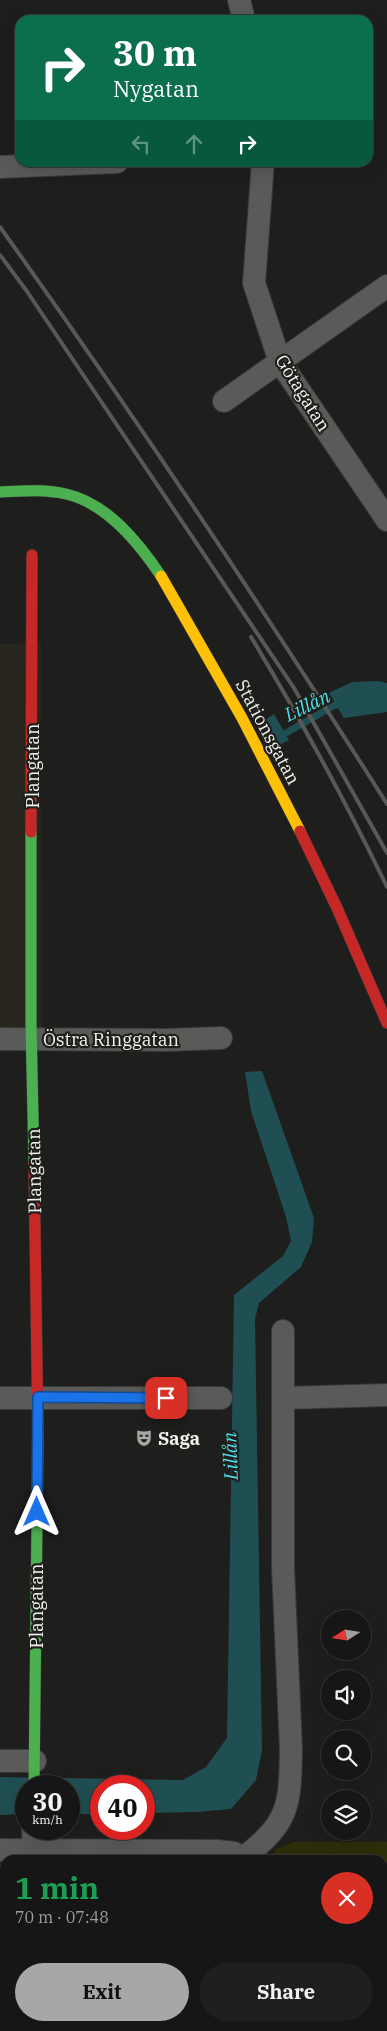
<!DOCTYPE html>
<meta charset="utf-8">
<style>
:root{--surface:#161616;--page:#1f1f1f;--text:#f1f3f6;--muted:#9e9fa1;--line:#353535;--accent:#a7a7a6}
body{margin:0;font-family:"IBM Plex Serif",serif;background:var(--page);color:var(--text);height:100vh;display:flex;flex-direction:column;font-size:19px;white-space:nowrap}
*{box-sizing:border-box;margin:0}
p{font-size:16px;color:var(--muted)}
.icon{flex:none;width:28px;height:28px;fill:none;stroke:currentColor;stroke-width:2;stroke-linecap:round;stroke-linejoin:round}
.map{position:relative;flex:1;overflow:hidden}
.drawer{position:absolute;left:0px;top:1855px;width:388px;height:176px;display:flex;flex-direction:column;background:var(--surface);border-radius:15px 15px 0 0;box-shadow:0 5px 20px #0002,0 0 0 1px var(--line)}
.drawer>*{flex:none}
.hud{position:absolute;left:15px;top:15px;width:358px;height:152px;border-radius:15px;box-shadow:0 5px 20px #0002,0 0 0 1px var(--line);background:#0b6e4f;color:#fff;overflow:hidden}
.needle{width:32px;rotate:258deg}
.tools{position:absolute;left:321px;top:1610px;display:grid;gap:10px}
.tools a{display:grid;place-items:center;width:50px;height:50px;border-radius:50%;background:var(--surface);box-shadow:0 5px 20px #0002,0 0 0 1px var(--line);font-size:25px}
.speed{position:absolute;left:15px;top:1775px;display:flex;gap:10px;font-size:25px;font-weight:700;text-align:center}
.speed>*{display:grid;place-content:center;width:65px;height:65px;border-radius:50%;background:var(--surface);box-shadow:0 5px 20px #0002,0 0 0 1px var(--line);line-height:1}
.speed small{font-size:12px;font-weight:400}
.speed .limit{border:8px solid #d22;background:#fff;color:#111}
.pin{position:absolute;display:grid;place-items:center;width:42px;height:42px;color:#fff;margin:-21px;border-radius:10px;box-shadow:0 2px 8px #0006}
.me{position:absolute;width:55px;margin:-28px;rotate:0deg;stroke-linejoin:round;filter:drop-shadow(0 0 4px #0008)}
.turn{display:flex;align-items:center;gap:18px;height:105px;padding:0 15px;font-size:22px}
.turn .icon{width:65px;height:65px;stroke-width:2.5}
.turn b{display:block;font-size:35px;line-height:42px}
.lanes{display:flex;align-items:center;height:48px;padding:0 15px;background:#0003;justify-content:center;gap:25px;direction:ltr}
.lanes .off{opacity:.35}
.round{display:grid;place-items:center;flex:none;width:52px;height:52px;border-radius:26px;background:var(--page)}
.overview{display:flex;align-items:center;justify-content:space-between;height:85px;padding:0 15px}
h1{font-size:30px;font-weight:800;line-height:38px;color:#1e9e55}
.action{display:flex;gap:10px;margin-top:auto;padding:10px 15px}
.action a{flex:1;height:58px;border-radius:30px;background:var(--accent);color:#111;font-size:20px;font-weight:800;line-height:58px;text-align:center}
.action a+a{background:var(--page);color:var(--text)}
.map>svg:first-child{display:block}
.built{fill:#28251f}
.green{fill:#2d2e0a}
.water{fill:#204f53}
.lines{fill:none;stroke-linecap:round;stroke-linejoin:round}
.stream{stroke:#204f53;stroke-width:7}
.street-casing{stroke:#3a3a39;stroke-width:24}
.fast-casing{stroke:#3a3a39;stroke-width:12}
.slow-casing{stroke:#3a3a39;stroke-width:12}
.jam-casing{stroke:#3a3a39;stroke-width:12}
.street{stroke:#5a5a58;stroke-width:22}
.fast{stroke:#4caf50;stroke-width:11}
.slow{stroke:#ffc107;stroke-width:11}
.jam{stroke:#c62828;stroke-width:11}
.rail{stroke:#595857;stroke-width:4}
.route-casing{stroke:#114b97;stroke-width:12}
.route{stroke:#1a73e8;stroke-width:9}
.labels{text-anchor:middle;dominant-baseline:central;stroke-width:4.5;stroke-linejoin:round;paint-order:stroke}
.street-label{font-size:18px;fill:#f1f1ef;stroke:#1f1f1c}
.poi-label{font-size:18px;font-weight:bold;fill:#f1f1ef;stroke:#1f1f1c;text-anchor:start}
.water-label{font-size:19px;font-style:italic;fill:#4ddfea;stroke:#1f1f1c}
</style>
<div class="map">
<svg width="387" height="2031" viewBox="0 0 387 2031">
<rect width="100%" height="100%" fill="#1e1e1d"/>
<polygon class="built" points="41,643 42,1042 0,1043 0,644"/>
<g class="green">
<polygon points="293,1842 387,1842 387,2020 382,2020 382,1860 269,1860 276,1849"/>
<polygon points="284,2026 353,2026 349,2031 284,2031"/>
</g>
<g class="water">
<polygon points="378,681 387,683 387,712 344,718 329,693 352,682"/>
<polygon points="274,714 289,740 278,746 265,720"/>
<polygon points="262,1071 314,1218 312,1242 301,1267 259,1303 255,1319 262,1750 256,1780 231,1809 195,1812 144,1813 144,1786 101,1786 101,1814 69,1814 69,1786 26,1786 26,1814 0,1815 0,1777 183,1780 206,1767 227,1738 234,1295 283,1256 291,1241 286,1217 251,1111 245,1072"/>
</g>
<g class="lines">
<polyline class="stream" points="272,741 335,705 344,705"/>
<g class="street-casing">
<g id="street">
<polyline points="239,0 244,20"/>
<polyline points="263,162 254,283 280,362 387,520"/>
<polyline points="0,167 117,162"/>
<polyline points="224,401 387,286"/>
<polyline points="0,1039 166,1040 221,1038"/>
<polyline points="0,1398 221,1398"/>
<polyline points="284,1398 387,1395"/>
<polyline points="0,1761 35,1761"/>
<polyline points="33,1829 34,1860"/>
<polyline points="0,1850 217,1851 234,1853 243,1858"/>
<path d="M243,1858C290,1822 290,1805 291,1749L283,1568V1331"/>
<polyline points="32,2031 32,2026"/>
<polyline points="249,2031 249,2026"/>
</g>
</g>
<g class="fast-casing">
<g id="fast">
<path d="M0,492C22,491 44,489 66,494C107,503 139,543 161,576"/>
<polyline points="31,832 31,1023 34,1163"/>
<polyline points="34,1786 38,1435"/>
</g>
</g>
<g class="slow-casing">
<polyline id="slow" points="161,576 242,718 300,831"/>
</g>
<g class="jam-casing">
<g id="jam">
<polyline points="300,831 337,908 387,1023"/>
<polyline points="31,832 32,555"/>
<polyline points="34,1163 38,1435"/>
</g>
</g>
<use href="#street" class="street"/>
<use href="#fast" class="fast"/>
<use href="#slow" class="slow"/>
<use href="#jam" class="jam"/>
<g class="rail">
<path d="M0,227C135,416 263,608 387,804"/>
<polyline points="0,255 26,290 294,688 387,853"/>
<path d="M251,637C300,718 346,802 387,887"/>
</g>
</g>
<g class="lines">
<g class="route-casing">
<polyline id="route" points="37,1512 38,1397 166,1398"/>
</g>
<use href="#route" class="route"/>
</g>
<defs>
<g id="theatre-bare" transform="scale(1.35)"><path d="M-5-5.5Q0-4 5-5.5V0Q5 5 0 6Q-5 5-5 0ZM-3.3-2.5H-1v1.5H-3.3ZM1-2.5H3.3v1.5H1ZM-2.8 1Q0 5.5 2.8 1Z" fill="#a7a7a6" stroke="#1f1f1c" stroke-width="2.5" paint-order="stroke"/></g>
</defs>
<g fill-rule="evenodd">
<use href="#theatre-bare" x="144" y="1438"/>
</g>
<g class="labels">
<g class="street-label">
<text transform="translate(303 393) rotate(58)">Götagatan</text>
<text transform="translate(268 732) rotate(62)">Stationsgatan</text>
<text transform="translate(32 766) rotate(-90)">Plangatan</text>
<text x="111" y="1039">Östra Ringgatan</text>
<text transform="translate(34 1171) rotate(-91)">Plangatan</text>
<text transform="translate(36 1606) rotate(-90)">Plangatan</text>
</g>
<g class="poi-label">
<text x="158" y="1438">Saga</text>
</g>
<g class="water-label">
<text transform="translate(307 705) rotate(-26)">Lillån</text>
<text transform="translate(230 1456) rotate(-92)">Lillån</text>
</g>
</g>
</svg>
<div class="tools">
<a><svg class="needle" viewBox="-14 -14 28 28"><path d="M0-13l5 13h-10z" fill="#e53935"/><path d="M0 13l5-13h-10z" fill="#9e9fa1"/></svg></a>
<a><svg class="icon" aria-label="sound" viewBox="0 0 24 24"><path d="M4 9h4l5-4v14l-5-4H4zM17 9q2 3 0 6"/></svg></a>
<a><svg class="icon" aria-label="search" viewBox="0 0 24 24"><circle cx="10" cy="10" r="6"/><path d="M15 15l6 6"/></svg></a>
<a><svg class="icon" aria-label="layers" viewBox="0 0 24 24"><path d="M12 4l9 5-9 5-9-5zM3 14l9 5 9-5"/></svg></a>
</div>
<div class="speed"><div>30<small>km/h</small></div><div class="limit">40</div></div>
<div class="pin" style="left:166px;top:1398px;background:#d93025"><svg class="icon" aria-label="arrive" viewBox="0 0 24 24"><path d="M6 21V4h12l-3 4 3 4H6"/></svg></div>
<svg class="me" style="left:37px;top:1512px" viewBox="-20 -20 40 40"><path d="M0-17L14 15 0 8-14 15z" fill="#1a73e8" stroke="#fff" stroke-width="4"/></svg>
<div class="hud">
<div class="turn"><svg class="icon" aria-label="right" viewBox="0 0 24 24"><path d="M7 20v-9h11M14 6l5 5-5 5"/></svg><div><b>30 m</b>Nygatan</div></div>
<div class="lanes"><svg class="icon off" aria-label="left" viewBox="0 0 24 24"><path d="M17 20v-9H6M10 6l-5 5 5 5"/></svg><svg class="icon off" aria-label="ahead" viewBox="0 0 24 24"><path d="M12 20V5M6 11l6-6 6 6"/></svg><svg class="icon" aria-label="right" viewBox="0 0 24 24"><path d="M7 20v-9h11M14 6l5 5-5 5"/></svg></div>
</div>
<section class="drawer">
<div class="overview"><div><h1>1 min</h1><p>70 m · 07:48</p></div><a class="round" style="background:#d93025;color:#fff"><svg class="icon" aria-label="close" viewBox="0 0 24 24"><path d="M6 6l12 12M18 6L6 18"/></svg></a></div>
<div class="action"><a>Exit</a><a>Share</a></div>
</section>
</div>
